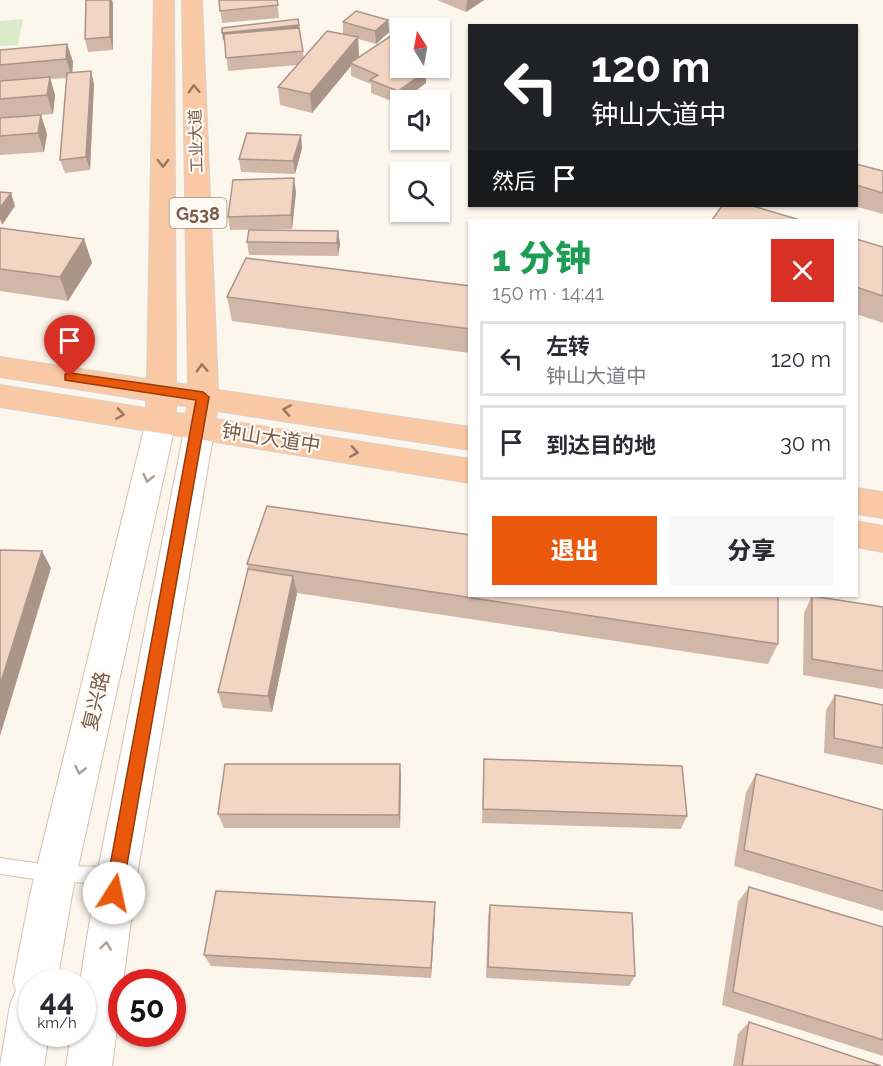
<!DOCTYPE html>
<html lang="zh">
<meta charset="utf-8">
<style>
:root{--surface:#fff;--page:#f7f7f7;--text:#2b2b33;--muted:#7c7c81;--line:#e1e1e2;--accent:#ea580c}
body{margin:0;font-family:Raleway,"Noto Sans SC",sans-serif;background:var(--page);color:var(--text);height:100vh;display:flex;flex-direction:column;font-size:22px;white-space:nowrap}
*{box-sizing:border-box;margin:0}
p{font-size:20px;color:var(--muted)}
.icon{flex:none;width:33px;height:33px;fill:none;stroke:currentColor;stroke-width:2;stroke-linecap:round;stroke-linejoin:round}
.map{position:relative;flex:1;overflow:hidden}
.panel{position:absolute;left:468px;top:219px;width:390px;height:378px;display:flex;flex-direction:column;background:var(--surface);border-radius:0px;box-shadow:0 2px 4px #0004}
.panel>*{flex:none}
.guide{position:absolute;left:468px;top:24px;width:390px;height:183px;border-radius:0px;box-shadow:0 2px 4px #0004;background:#202124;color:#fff;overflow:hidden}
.needle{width:39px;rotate:349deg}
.buttons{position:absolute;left:390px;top:18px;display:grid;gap:12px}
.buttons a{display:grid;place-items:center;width:60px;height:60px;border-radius:0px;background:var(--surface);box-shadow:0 2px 4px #0004;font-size:30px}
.speed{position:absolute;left:18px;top:969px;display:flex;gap:12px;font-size:30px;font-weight:700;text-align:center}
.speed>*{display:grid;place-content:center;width:78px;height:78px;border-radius:50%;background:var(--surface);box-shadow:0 2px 4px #0004;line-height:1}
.speed small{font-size:15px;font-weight:400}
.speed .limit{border:9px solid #d22;background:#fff;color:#111}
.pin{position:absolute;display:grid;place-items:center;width:51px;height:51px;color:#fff;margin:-62px -26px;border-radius:50% 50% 50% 0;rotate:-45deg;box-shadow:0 0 6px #0007}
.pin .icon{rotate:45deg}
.me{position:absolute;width:66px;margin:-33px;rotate:10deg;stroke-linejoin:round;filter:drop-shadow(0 0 4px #0008)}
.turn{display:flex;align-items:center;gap:21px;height:126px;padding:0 24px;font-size:27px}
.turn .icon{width:78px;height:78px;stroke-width:2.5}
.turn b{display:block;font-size:42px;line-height:51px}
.then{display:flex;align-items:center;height:57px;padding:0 24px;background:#0003;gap:12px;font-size:22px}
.round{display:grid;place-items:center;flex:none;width:63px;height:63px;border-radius:0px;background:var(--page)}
.headline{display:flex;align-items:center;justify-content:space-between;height:102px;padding:0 24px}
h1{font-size:36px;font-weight:800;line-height:45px;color:#1e9e55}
.action{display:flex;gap:12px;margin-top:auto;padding:12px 24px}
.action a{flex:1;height:69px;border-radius:0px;background:var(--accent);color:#fff;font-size:24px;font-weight:800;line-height:69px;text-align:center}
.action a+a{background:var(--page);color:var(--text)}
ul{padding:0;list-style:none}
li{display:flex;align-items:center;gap:18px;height:75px;margin:0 12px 9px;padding:0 12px;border:3px solid var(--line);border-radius:0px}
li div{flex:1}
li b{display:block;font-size:22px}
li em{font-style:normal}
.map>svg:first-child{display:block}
.green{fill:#d8ecc9}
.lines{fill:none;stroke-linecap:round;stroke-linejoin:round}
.service-casing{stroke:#d1beb0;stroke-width:2}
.secondary-casing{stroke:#d6c0b0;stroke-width:2}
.trunk-casing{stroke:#dad1cd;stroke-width:2}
.service{fill:#fff;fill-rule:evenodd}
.secondary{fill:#fff;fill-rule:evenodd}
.trunk{fill:#f9c8a4;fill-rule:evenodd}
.wall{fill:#d1b7a8}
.shaded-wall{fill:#aa9588}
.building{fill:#f3d5c3;stroke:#aa9588;stroke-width:1.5}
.oneway{stroke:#9a7763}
.oneway2{stroke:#af9d94}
.route{fill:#ea580c;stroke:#983908;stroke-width:1.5}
.labels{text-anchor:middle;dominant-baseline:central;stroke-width:4.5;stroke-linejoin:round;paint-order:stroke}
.far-street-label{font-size:16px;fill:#7a5c4d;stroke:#fffaf3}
.shield{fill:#fffaf3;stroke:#a28b7f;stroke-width:1.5}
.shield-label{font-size:18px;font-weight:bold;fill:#7a5c4d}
.street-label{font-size:20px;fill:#7a5c4d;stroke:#fffaf3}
</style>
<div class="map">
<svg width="883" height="1066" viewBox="0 0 883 1066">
<rect width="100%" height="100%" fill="#fdf6ec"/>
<polygon class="green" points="23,19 18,45 0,46 0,21"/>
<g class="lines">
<g class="service-casing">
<polygon id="service" points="0,858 56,866 114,867 120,869 122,875 120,881 114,883 56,882 0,874"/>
</g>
<g class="secondary-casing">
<g id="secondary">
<polygon points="161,410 172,413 176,421 72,895 57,982 32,982 32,1034 49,1034 44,1066 0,1066 10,1005 16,990 13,982 30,895 146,421 150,413"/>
<polygon points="200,415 211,418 215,426 137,875 112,1066 66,1066 71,1034 82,1034 82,982 80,982 97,875 185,426 189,418"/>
</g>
</g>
<g class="trunk-casing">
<g id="trunk">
<path d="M154,0H174L176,383L188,385L182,0H202L218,390L470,427V450L217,411L216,419L470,459V483L0,407V385L146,408V400L0,377V357L147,379ZM176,405L187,406L186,414L176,413Z"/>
<polygon points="856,488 883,492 883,518 856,514"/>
<polygon points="856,521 883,526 883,552 856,547"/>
</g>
</g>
<use href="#service" class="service"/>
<use href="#secondary" class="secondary"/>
<use href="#trunk" class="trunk"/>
</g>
<g class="wall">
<polygon points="86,0 112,0 113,4 113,50 88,52 85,39"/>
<polygon points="219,0 277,1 279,18 222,23"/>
<polygon points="437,0 484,0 466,12"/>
<polygon points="388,20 389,32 376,44 358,39 359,56 356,59 400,68 426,83 400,100 400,103 399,104 371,93 371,84 351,76 351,66 312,113 280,105 278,87 297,65 228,71 225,40 223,40 299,25 304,58 343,34 343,22"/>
<polygon points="67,44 73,62 72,72 94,84 90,170 65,173 60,160 67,78 50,79 55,95 53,114 0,118 0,50"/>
<polygon points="0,118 47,134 44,152 0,155"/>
<polygon points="302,148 295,174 241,172 239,159"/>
<polygon points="856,164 883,171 883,214 854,206 856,206"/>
<polygon points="296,192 292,229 230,230 228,217"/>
<polygon points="0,228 84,239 92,263 68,301 0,291"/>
<polygon points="338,231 340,244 338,256 249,255 247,242"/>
<polygon points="856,239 883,247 883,323 856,314"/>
<polygon points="470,286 470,353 232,321 227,297"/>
<polygon points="247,564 778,644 768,664 297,593 272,712 223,708 218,692 248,569"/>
<polygon points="812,596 883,607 883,689 803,675 804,613"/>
<polygon points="835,695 883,705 883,765 824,753 826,710"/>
<polygon points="484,759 687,816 681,829 482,823"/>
<polygon points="400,764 401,779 400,828 224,828 218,814"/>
<polygon points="756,774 883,810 883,911 734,866 746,792"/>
<polygon points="749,887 883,927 883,1056 722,1005 738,902"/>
<polygon points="435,902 435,914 431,978 211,966 204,955"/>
<polygon points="490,905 635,976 629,986 486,978 488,917"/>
<polygon points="749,1022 881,1066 733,1066 738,1034"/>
</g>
<g class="shaded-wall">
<polygon points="110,0 112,0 113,4 113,50 110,37"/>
<polygon points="467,0 484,0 466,12"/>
<polygon points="388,20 389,32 376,44 375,31"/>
<polygon points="299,25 300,32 223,40 222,33"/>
<polygon points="358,37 359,56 352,64 350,63 351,66 312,113 310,94"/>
<polygon points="67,44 73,62 72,77 66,59"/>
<polygon points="91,71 94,84 90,170 86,157"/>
<polygon points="426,71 426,83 404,100 400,100 400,103 399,104 398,91"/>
<polygon points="50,77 55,95 53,114 47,95"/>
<polygon points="41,115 47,134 44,152 38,133"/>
<polygon points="301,135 302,148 295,174 293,161"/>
<polygon points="294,178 296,192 292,229 291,215"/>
<polygon points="11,193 15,206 2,225 0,219 0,208"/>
<polygon points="338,231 340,244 338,256 337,243"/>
<polygon points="84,239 92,263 68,301 60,277"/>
<polygon points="42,551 51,568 0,736 0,685"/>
<polygon points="293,576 297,593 272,712 268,696"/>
<polygon points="400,764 401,779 400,828 399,815"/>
<polygon points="435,902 435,914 431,978 431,968"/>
</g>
<g class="building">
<polygon points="86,0 110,0 110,37 85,39"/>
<polygon points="219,0 277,0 278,5 220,11"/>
<polygon points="356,11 388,20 375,31 343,22"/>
<polygon points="298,19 299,25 222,33 222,28"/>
<polygon points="299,28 303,51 226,58 224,34"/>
<polygon points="400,30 400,58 398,60 400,61 400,68 418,68 426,71 398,91 370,80 378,75 350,63"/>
<polygon points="327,31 358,37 310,94 278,87"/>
<polygon points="67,44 66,59 0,65 0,50"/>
<polygon points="91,71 86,157 60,160 67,73"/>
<polygon points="50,77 47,95 0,99 0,81"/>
<polygon points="41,115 38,133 0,136 0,118"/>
<polygon points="247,133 301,135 293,161 239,159"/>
<polygon points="856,164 883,171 883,193 856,185"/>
<polygon points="294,178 291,215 228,217 233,180"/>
<polygon points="0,192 11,193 0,208"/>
<polygon points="722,206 753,206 800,220 712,220"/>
<polygon points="0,228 84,239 60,277 0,269"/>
<polygon points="249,230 338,231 337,243 247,242"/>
<polygon points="856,239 883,247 883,296 856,287"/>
<polygon points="246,258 470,286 470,329 227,297"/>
<polygon points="267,506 470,535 470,596 778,596 778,644 247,564"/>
<polygon points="0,550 42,551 0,685"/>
<polygon points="248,569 293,576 268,696 218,692"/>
<polygon points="812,596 883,607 883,671 812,659"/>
<polygon points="835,695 883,705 883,748 834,738"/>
<polygon points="484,759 682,766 687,816 483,809"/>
<polygon points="225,764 400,764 399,815 218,814"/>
<polygon points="756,774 883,810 883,891 744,850"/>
<polygon points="749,887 883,927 883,1040 733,992"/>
<polygon points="216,891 435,902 431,968 204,955"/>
<polygon points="490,905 632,913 635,976 488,967"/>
<polygon points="749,1022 881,1066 742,1066"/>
</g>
<defs><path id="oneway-chevron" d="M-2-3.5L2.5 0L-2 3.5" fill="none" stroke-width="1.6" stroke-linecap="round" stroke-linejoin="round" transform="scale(1.5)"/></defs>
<g class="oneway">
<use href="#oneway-chevron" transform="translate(194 89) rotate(-92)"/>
<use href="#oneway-chevron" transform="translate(163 163) rotate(90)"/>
<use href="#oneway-chevron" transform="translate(202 368) rotate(-92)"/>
<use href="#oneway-chevron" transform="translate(287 410) rotate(-171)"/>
<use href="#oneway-chevron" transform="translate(120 414) rotate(9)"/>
<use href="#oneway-chevron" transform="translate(354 452) rotate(9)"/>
</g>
<g class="oneway2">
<use href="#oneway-chevron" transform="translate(148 478) rotate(103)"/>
<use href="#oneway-chevron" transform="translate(80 770) rotate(103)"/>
<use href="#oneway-chevron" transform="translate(106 946) rotate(-82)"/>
</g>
<polygon class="route" points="70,373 203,392 209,397 122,893 120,899 114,902 108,899 105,893 196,400 65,380 65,374"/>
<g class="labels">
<g class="far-street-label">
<text transform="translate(196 141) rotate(-92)">工业大道</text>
</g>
<rect class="shield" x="169.5" y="198" width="57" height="30" rx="4.5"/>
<g class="shield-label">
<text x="198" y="213">G538</text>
</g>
<g class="street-label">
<text transform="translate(271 438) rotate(9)">钟山大道中</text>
<text transform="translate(96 701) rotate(-77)">复兴路</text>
</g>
</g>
</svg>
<div class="buttons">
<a><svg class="needle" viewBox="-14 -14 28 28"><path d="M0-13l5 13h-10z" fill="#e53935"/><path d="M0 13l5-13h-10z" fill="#7c7c81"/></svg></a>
<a><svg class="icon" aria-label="sound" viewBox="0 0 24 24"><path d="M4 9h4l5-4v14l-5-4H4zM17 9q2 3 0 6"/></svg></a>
<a><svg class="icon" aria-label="search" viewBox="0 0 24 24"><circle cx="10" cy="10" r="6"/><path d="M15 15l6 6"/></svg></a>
</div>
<div class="speed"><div>44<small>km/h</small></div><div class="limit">50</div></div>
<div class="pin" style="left:70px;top:377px;background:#d93025"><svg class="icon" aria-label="arrive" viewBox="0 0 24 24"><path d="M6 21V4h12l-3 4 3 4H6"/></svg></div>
<svg class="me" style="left:114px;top:893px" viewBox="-20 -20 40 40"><circle r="19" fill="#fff"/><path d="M0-13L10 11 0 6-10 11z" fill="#ea580c"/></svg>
<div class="guide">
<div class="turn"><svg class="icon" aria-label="left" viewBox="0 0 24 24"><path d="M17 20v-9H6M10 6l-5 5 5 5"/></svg><div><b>120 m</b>钟山大道中</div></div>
<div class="then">然后<svg class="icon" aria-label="arrive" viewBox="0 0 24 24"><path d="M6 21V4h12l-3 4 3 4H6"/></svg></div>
</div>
<section class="panel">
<div class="headline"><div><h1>1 分钟</h1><p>150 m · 14:41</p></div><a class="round" style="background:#d93025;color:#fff"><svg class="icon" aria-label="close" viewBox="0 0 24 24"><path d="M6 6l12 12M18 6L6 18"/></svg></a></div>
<ul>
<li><svg class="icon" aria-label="left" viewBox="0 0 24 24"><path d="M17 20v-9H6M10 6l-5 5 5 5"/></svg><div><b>左转</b><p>钟山大道中</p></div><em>120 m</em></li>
<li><svg class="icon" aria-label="arrive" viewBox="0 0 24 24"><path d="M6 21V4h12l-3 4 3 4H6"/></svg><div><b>到达目的地</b></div><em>30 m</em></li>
</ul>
<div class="action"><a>退出</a><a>分享</a></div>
</section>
</div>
